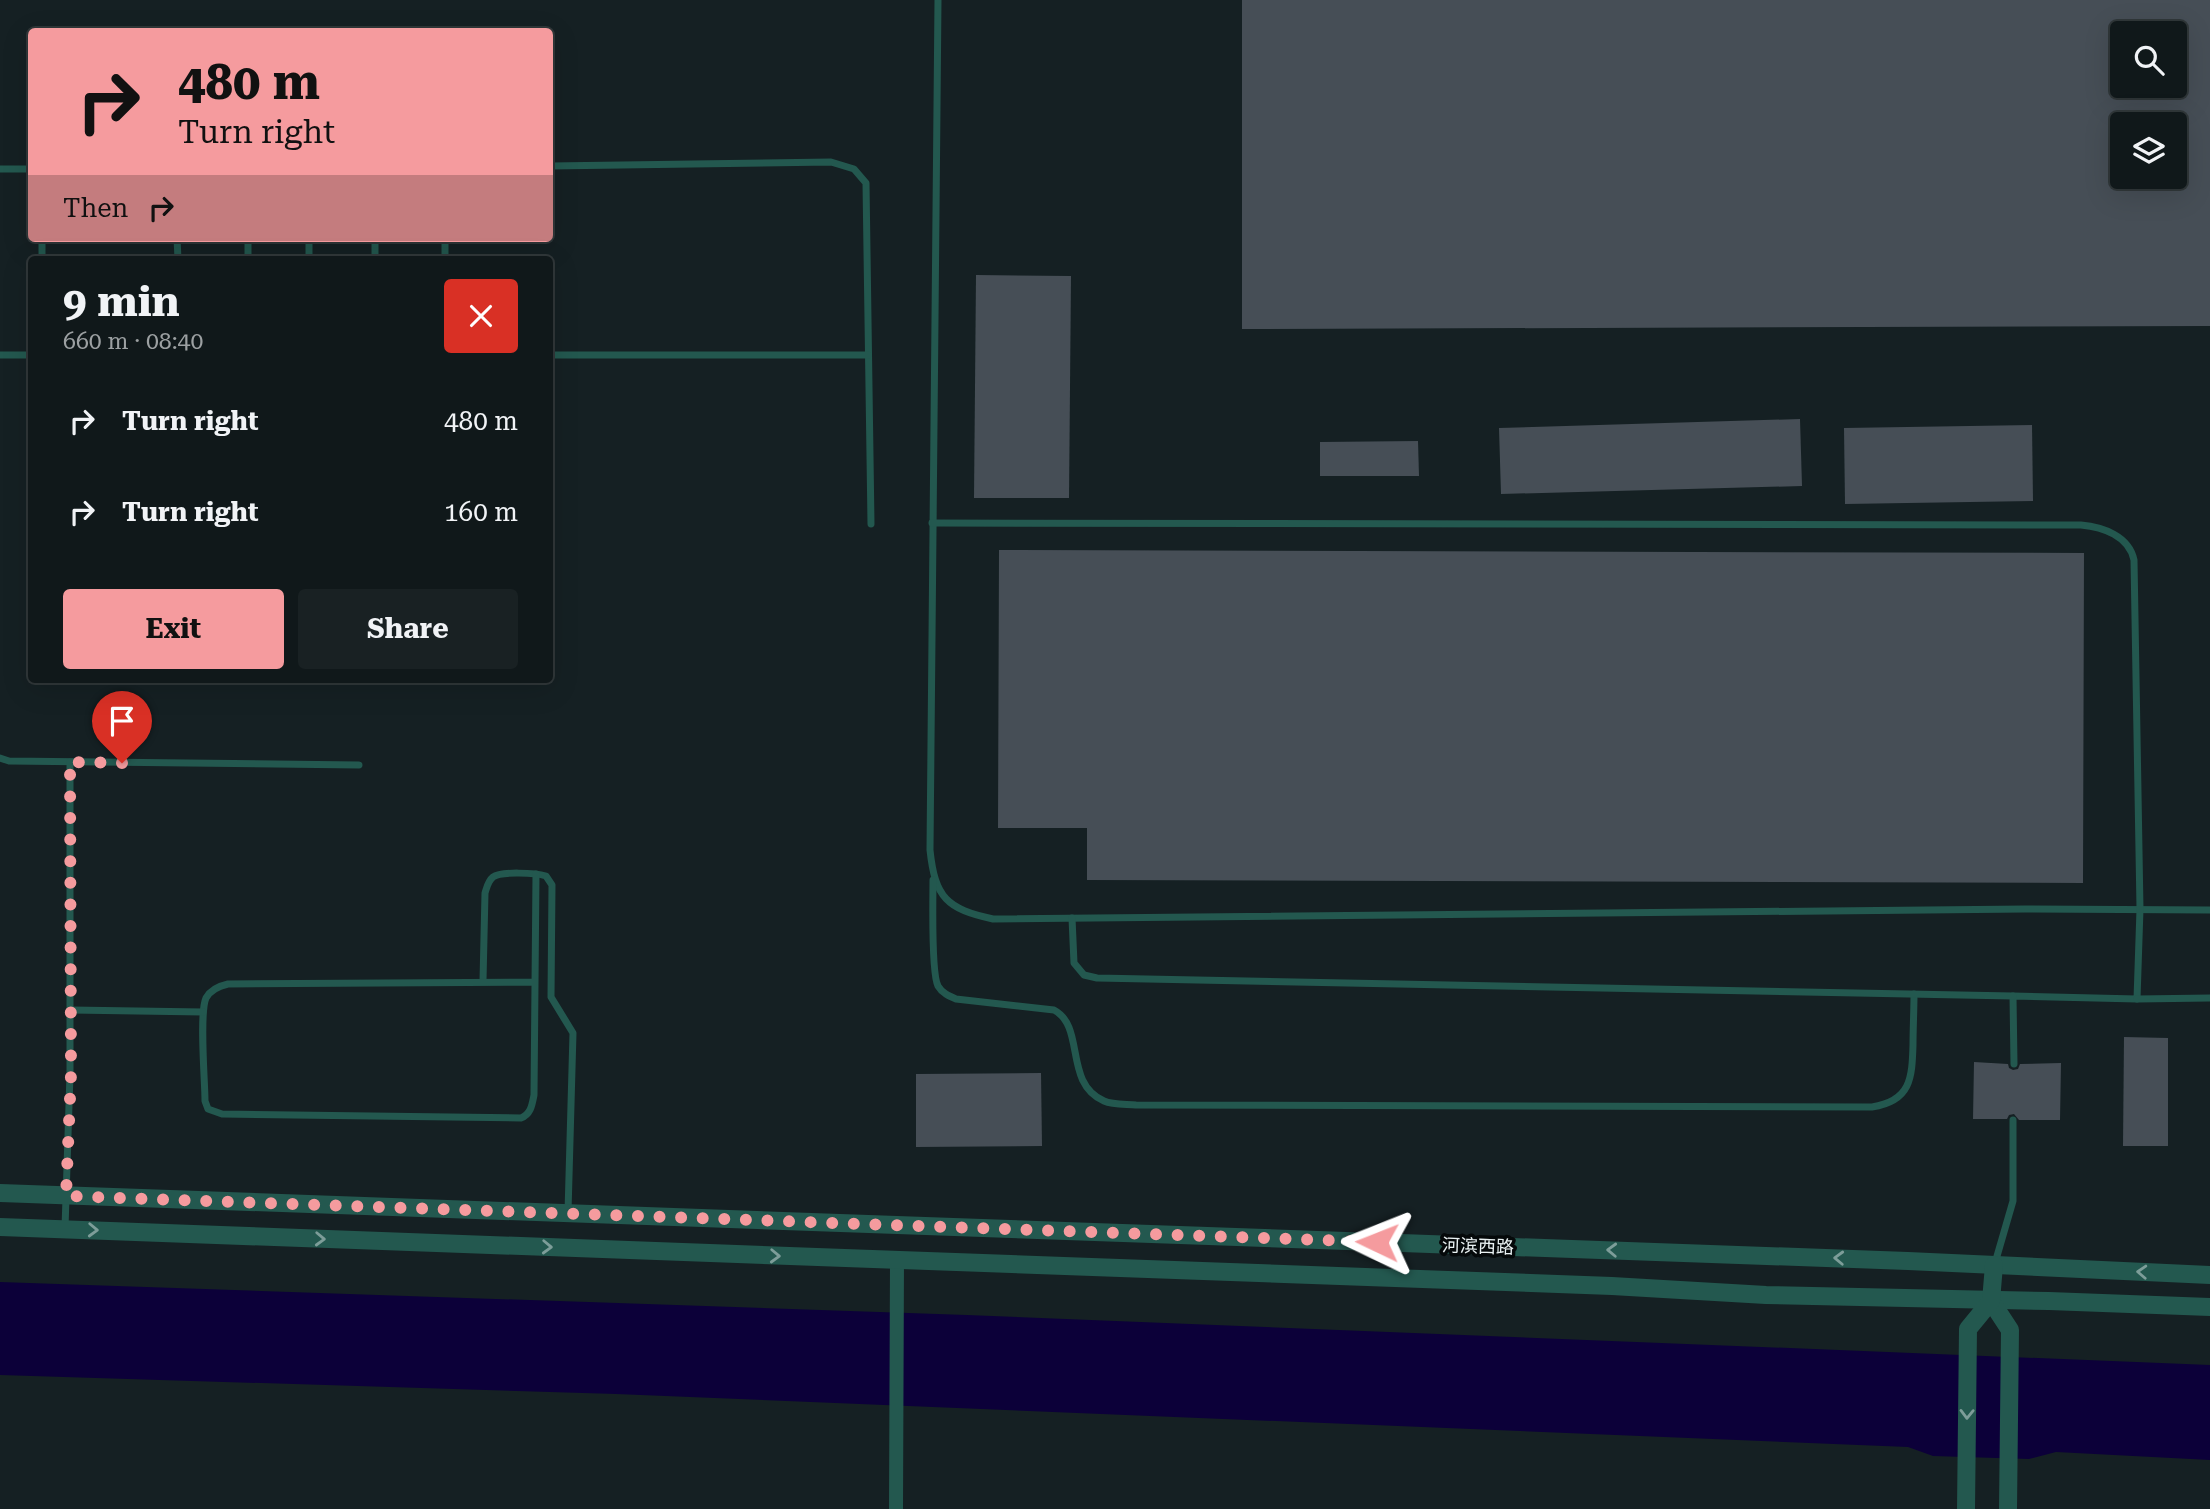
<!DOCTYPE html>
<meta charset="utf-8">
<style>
:root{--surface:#10181a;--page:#192123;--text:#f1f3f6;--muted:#9ca0a2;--line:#303739;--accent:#f59b9e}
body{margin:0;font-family:"Roboto Serif","Noto Sans SC",serif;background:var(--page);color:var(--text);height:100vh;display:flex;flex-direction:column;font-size:26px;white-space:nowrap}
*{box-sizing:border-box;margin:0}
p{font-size:23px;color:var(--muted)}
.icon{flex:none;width:38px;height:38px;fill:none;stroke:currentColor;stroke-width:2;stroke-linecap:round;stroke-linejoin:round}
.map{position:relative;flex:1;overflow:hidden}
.sheet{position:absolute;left:28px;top:256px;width:525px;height:427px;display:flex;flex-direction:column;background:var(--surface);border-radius:7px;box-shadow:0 7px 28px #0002,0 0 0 2px var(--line)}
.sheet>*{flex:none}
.top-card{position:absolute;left:28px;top:28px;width:525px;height:214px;border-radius:7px;box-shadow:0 7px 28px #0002,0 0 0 2px var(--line);background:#f59b9e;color:#111;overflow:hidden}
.buttons{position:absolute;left:2110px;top:21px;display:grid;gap:14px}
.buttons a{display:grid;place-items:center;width:77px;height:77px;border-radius:7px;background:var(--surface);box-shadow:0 7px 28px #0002,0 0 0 2px var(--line);font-size:35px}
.pin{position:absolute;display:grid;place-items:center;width:60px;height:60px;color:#fff;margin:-72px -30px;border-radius:50% 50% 50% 0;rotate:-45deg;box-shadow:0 0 7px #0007}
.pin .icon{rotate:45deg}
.me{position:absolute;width:77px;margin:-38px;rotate:272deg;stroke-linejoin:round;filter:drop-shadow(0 0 5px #0008)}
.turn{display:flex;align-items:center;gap:24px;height:147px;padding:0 35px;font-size:32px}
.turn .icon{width:91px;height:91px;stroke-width:2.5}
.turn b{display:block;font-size:49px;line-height:60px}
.then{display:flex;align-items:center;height:66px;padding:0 35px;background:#0003;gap:14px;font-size:26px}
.round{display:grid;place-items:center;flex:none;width:74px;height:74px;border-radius:7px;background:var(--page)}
.headline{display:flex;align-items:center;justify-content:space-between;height:119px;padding:0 35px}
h1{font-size:42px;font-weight:700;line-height:52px}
.cta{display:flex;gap:14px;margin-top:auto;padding:14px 35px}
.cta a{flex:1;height:80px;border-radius:7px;background:var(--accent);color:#111;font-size:28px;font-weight:700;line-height:80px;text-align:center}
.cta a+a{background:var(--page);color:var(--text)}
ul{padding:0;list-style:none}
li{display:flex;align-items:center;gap:21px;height:91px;padding:0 35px}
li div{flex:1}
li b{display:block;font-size:26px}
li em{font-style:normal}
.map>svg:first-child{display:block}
.water{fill:#0c0039}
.building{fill:#464e56;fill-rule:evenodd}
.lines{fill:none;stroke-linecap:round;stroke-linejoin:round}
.service{stroke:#23584f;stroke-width:7}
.minor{stroke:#23584f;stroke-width:14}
.tertiary{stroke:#23584f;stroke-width:18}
.oneway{stroke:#7d9d99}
.route{stroke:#f59b9e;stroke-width:12;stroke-dasharray:0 21.6}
.labels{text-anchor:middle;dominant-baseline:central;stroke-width:7;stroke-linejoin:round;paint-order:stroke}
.street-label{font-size:18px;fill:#eaf2f3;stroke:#05090a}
</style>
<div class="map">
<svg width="2210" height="1509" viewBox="0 0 2210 1509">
<rect width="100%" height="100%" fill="#152023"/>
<polygon class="water" points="0,1282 967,1315 2210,1365 2210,1460 2056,1452 2029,1459 1933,1456 1908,1447 616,1394 0,1375"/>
<g class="building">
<path d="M1242,0H2210V326L1242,329ZM2123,33H2175V86H2123ZM2123,124H2175V177H2123Z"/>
<polygon points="976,275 1071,276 1069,498 974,498"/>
<polygon points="1800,419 1802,486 1501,494 1499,428"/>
<polygon points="2032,425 2033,501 1845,504 1844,428"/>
<polygon points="1418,441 1419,476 1320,476 1320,442"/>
<polygon points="999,550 2084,553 2083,883 1087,880 1087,828 998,828"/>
<polygon points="2124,1037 2168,1038 2168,1146 2123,1146"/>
<polygon points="1974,1062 2008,1064 2009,1068 2013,1070 2018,1069 2020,1064 2061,1063 2060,1120 2019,1120 2014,1114 2009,1115 2007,1119 1973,1119"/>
<polygon points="1041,1073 1042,1146 916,1147 916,1074"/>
</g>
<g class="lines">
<g class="service">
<path d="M938,0L930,850C935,898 947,909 993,919L2025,909L2210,910"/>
<polyline points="550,166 831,162 854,169 866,183 871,524"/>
<polyline points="0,169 32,169"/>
<polyline points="42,238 42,259"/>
<polyline points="177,238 178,259"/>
<polyline points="248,238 248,259"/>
<polyline points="445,238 445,259"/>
<polyline points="309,259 309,238"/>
<polyline points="375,259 375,238"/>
<polyline points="0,355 32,355"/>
<polyline points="550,355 868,355"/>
<path d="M932,523L2081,525C2103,527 2129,536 2134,560L2140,909L2137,999L2013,996L2014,1064"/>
<polyline points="0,758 9,761 359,765"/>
<path d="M933,880C933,899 931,973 938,986C942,993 949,996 956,999L1054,1010C1086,1027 1063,1083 1104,1101C1113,1105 1126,1104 1136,1105L1872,1107C1911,1101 1912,1078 1913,1045C1913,1028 1914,1011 1914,994"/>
<polyline points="1072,918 1074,963 1084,975 1097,978 2013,996"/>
<path d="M483,981L485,893C487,887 488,881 493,877C501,871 536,873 546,876L552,885L551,997L573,1033L568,1212"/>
<path d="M534,982L228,984C219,986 211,989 206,998C199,1013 205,1081 205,1101L208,1109L222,1114L521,1118C531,1114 532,1105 534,1095L536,874"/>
<polyline points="2137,999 2210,998"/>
<polyline points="71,1010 203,1012"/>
<polyline points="65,1228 70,1074 70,762"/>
<polyline points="1995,1263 2013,1201 2013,1120"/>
</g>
<polyline class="minor" points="896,1509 897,1261"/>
<g class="tertiary">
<polyline points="0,1193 1908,1261 2210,1275"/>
<polyline points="0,1227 1612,1286 1766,1295 2049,1301 2210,1307"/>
<polyline points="1991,1301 2010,1330 2008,1509"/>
<polyline points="1966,1509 1968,1329 1991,1301 1994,1265"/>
</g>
</g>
<defs><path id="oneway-chevron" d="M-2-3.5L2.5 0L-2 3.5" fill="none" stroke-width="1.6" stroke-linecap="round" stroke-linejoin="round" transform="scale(1.75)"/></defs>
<g class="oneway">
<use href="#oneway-chevron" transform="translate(93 1230) rotate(2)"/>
<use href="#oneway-chevron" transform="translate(320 1239) rotate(2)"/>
<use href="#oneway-chevron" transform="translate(547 1247) rotate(2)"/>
<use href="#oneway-chevron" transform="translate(1612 1250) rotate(-178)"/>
<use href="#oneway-chevron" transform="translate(775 1256) rotate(2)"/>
<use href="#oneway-chevron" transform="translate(1839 1258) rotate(-178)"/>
<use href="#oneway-chevron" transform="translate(2142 1272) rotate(-177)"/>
<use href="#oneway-chevron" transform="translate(1967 1414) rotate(91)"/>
</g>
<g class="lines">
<polyline class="route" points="122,763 70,762 71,1074 66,1196 1377,1242"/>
</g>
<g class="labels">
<g class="street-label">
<text transform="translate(1478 1246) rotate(2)">河滨西路</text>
</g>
</g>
</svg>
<div class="buttons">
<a><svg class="icon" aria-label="search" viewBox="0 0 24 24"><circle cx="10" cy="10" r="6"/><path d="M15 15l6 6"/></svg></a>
<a><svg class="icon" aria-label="layers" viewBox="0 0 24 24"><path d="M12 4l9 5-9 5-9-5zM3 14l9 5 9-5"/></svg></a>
</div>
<div class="pin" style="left:122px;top:763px;background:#d93025"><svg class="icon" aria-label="arrive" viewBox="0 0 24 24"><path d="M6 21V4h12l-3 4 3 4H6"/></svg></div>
<svg class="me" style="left:1377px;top:1242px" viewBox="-20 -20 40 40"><path d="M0-17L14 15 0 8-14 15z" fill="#f59b9e" stroke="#fff" stroke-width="4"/></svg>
<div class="top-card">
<div class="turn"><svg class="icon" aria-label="right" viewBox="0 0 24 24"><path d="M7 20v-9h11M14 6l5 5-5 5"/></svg><div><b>480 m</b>Turn right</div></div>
<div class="then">Then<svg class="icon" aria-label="right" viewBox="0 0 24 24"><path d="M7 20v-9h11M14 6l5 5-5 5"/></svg></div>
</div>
<section class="sheet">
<div class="headline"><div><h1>9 min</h1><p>660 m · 08:40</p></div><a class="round" style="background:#d93025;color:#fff"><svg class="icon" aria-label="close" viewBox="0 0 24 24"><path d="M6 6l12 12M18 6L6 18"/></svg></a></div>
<ul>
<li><svg class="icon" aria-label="right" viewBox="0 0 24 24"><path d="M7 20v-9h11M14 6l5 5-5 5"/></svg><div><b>Turn right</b></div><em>480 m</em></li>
<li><svg class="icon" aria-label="right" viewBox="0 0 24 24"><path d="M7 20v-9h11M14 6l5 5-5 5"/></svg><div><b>Turn right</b></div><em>160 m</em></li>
</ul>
<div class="cta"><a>Exit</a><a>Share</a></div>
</section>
</div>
